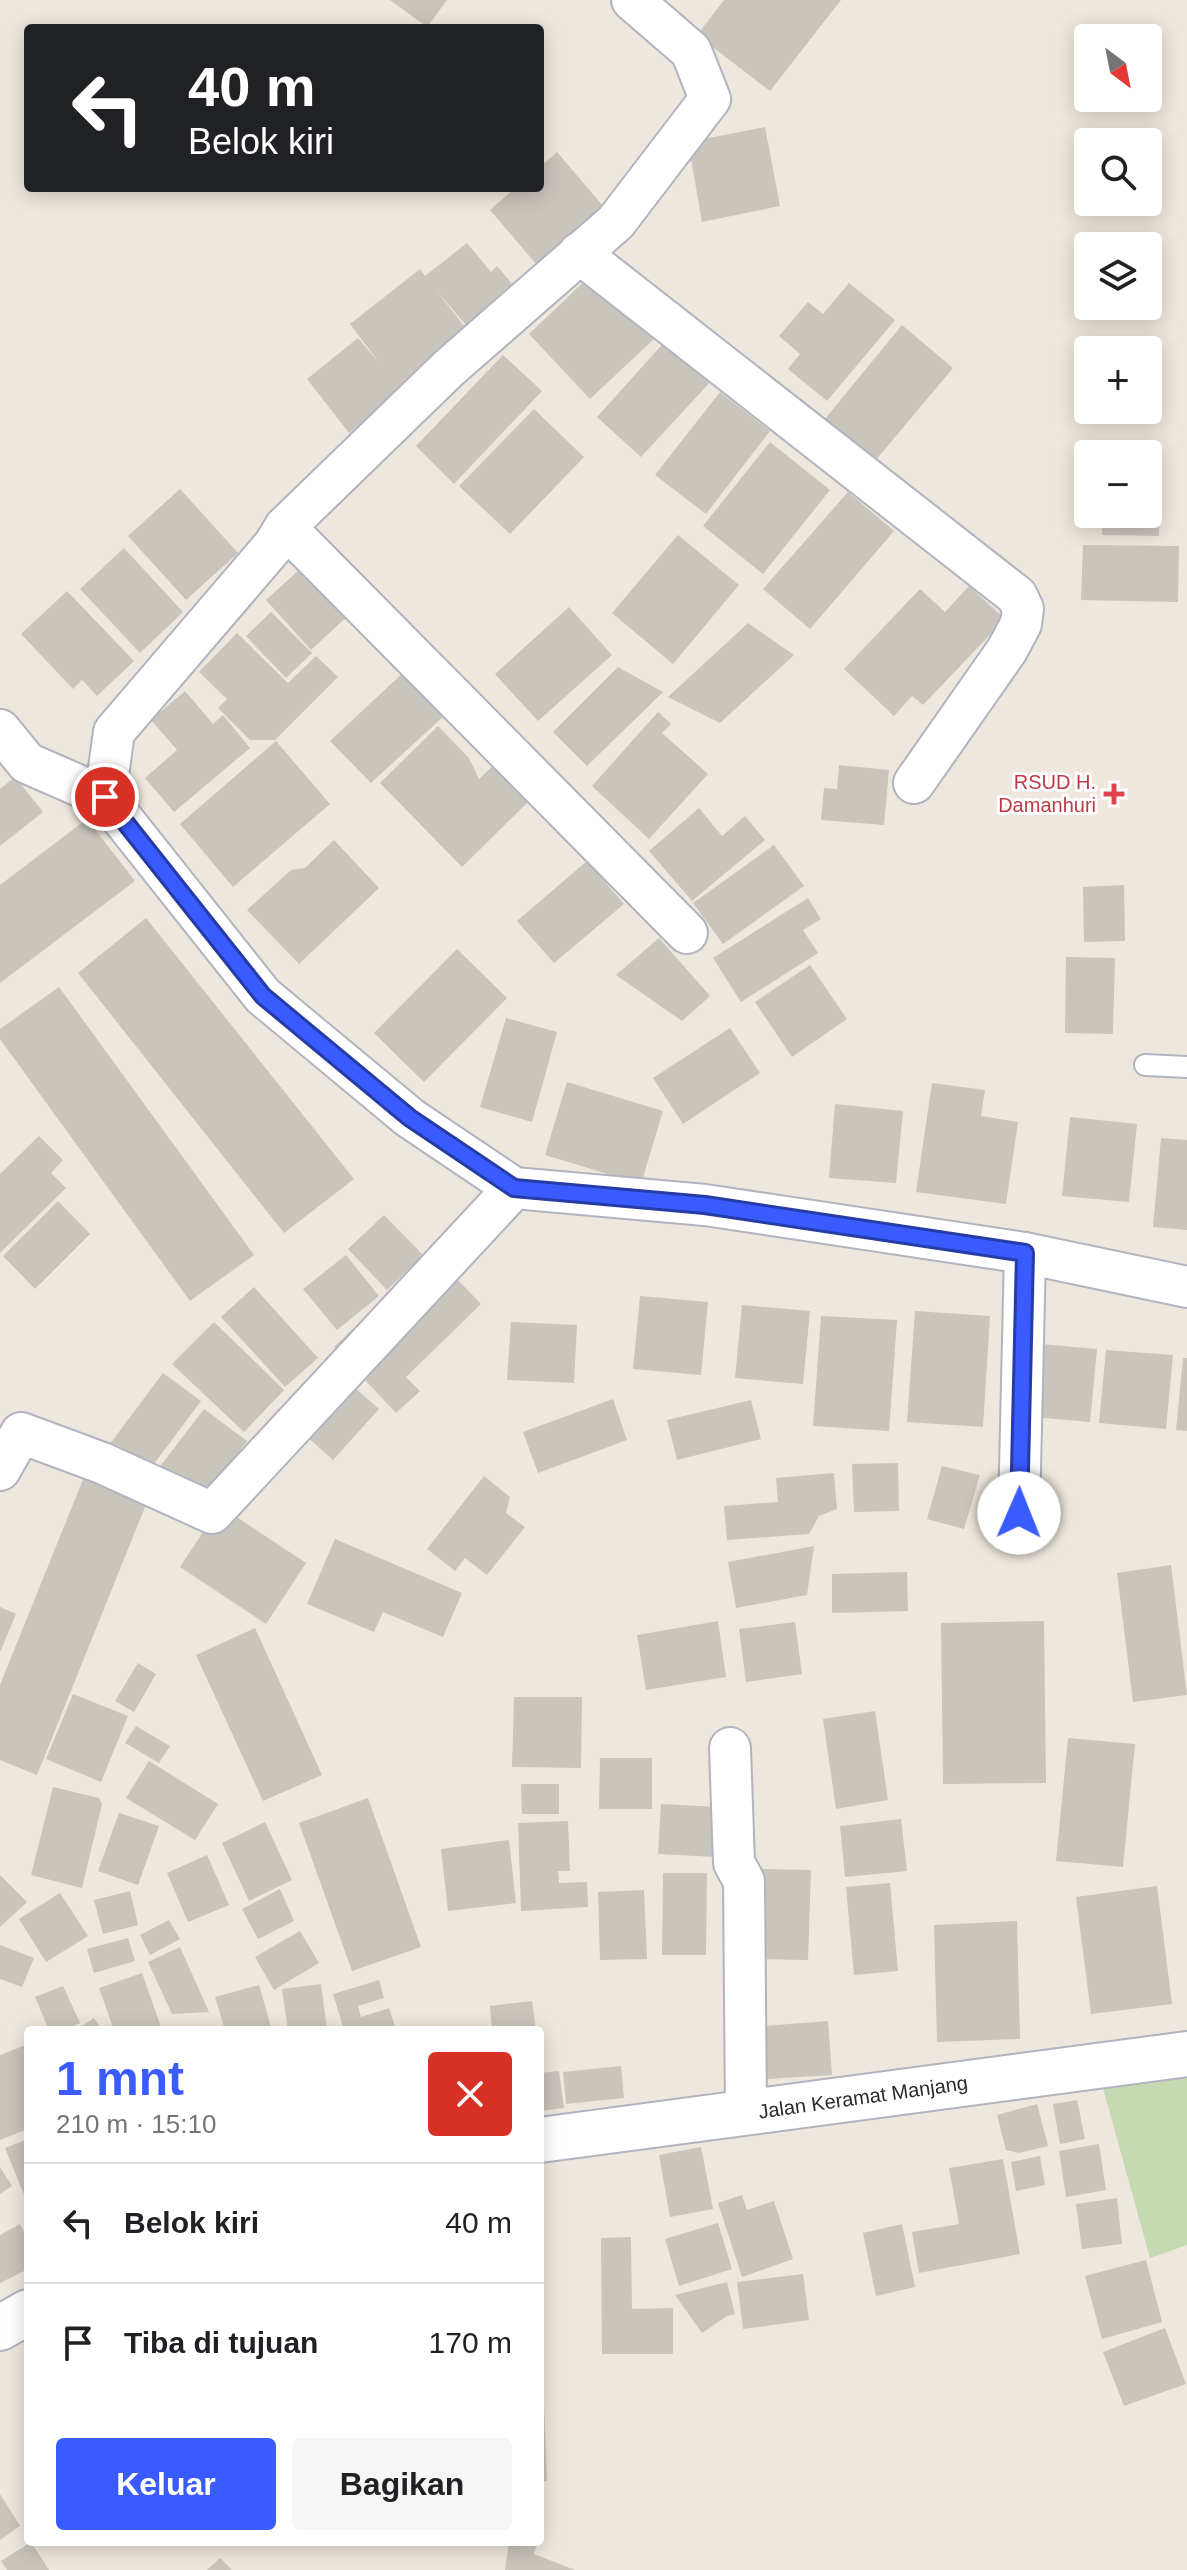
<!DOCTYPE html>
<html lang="id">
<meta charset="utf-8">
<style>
:root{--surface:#fff;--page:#f6f6f6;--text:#202124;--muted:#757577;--line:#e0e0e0;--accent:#395bff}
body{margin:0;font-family:Arial,sans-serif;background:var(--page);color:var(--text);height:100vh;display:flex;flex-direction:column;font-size:30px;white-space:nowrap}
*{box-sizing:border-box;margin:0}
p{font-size:26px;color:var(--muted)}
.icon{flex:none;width:44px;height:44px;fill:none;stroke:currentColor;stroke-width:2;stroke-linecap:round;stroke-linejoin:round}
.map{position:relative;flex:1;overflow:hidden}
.panel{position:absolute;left:24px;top:2026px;width:520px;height:520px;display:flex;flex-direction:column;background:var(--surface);border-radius:8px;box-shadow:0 4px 20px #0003}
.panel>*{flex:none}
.hud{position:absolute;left:24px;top:24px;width:520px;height:168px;border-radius:8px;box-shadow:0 4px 20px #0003;background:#202124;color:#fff;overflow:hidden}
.needle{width:52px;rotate:148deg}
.controls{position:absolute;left:1074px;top:24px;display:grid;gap:16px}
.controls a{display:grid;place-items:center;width:88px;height:88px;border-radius:8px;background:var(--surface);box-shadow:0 4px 20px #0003;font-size:40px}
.pin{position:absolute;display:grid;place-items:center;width:68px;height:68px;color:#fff;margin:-34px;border:4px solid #fff;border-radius:50%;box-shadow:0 2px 8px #0007}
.me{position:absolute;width:88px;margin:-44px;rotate:1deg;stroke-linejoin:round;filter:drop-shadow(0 0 6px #0008)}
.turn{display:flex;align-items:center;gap:28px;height:168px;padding:0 32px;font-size:36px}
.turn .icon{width:104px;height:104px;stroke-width:2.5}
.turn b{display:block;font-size:56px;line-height:68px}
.round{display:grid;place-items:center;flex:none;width:84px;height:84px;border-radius:8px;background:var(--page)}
.head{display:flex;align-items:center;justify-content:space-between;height:136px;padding:0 32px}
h1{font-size:48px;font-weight:700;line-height:60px;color:var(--accent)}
.button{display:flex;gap:16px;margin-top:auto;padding:16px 32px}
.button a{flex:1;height:92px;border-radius:8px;background:var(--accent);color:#fff;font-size:32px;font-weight:700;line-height:92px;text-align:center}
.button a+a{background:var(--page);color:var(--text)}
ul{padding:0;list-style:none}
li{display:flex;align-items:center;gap:24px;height:120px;padding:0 32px;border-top:2px solid var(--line)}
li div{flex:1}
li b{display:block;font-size:30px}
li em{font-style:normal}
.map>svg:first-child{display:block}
.cemetery{fill:#c5d9b3}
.building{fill:#c9c4bc}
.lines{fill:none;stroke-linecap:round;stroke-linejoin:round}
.service-casing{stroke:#b1b3c0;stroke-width:24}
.minor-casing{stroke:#b1b3c0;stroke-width:44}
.tertiary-casing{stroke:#b1b3c0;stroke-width:48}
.service{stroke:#fff;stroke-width:20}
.minor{stroke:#fff;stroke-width:40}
.tertiary{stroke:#fff;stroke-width:44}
.route-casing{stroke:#253ba6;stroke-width:20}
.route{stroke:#395bff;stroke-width:14}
.health-dot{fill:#e0444e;stroke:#fff;stroke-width:3}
.labels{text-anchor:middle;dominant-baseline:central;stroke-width:6;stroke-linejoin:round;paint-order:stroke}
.health-label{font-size:20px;fill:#be3a42;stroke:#fff;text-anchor:end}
.street-label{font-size:20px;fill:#2b2b2b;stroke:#fff}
</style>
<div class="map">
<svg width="1187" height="2570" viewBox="0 0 1187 2570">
<rect width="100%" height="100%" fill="#eee7dd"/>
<polygon class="cemetery" points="1187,2077 1187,2245 1150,2258 1103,2088"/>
<g class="building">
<polygon points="390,0 447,0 427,27"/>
<polygon points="724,0 841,0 770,91 697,35"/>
<polygon points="765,127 780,206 702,222 688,142"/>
<polygon points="557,152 609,213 542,271 490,210 515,188 540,188 540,167"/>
<polygon points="467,243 491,272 497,266 520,293 472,332 435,289 472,336 349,433 307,379 358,338 381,365 350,324 420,269 425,276"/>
<polygon points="592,274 654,339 590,399 529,334"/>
<polygon points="849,283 895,320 827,401 788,369 800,354 779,336 808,302 823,314"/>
<polygon points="902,325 953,368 870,467 820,425"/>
<polygon points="668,338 713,379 641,457 597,417"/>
<polygon points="503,355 542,391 454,484 416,446"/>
<polygon points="720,392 770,431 706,514 655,475"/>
<polygon points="534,409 584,457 510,534 459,486"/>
<polygon points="770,442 830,490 763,574 703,526"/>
<polygon points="1148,470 1161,470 1159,536 1102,535 1102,514 1148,514"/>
<polygon points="180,489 238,553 186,600 128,536"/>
<polygon points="848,492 894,531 810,629 763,589"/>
<polygon points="678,535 739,585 673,664 612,613"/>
<polygon points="1083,545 1179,546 1178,602 1081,600"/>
<polygon points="124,548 183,612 140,653 80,589"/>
<polygon points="308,562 353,611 311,650 266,600"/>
<polygon points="969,586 1005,619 923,705 912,696 894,716 844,669 920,589 945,612"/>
<polygon points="67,591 134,661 97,696 82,680 73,689 21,634"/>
<polygon points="569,607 612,655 538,721 495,674"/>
<polygon points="271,612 312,653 286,678 246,636"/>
<polygon points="748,623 794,655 720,723 668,697"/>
<polygon points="237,633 288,683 316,656 338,677 275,740 250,740 218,708 227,699 199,672"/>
<polygon points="618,667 663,692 587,766 553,732"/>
<polygon points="406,670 446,714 371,783 330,741"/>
<polygon points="185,691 213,724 223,715 250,748 174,812 145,778 177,750 151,720"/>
<polygon points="658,712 671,724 662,733 708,774 649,839 592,786"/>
<polygon points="438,726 469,758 479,779 498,761 533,797 462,867 380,783"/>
<polygon points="276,741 330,804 233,887 180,824"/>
<polygon points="839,765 889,770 884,825 821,820 824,788 837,789"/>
<polygon points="15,777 43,812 0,846 0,789"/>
<polygon points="699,808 722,836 745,816 765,840 692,901 649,851"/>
<polygon points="87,819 135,881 0,983 0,885"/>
<polygon points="334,840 379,888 299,964 247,910 291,870 305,868"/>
<polygon points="774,845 804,886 723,944 693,903"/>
<polygon points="587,861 624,904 554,963 517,921"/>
<polygon points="1124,885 1125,941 1084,942 1083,887"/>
<polygon points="808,898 821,919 803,930 818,953 741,1002 713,958"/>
<polygon points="146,918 354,1179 284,1233 78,973"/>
<polygon points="659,938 710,996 682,1021 616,975"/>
<polygon points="457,949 507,998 424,1082 374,1033"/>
<polygon points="1066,957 1115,958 1113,1034 1065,1033"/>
<polygon points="810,965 847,1019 792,1057 755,1002"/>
<polygon points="59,987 254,1255 190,1301 0,1039 0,1029"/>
<polygon points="506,1018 557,1032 532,1122 480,1107"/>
<polygon points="730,1028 760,1073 683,1124 653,1078"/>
<polygon points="567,1082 663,1111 641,1184 545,1155"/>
<polygon points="932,1083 985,1090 981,1116 1018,1122 1006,1204 916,1192"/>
<polygon points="835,1104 903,1111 896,1183 829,1178"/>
<polygon points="1070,1117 1137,1124 1129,1202 1062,1196"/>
<polygon points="39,1136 63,1160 51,1173 66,1188 0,1253 0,1174"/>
<polygon points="1161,1138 1187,1140 1187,1230 1153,1227"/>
<polygon points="58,1201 90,1234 35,1289 3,1256"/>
<polygon points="384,1215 423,1255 387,1290 348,1249"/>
<polygon points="432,1253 481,1304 406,1377 420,1391 396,1413 334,1347"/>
<polygon points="346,1255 379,1296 337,1330 303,1289"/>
<polygon points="254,1287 318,1358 285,1387 221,1317"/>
<polygon points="640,1296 708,1302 701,1375 633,1369"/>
<polygon points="742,1305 810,1311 803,1384 735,1378"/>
<polygon points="915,1311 990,1316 983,1427 907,1422"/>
<polygon points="821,1316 897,1320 889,1431 813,1426"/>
<polygon points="214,1322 284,1390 244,1432 172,1364"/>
<polygon points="511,1322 577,1325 574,1383 507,1380"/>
<polygon points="1029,1343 1097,1349 1090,1422 1021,1416"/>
<polygon points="1106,1350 1173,1355 1166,1429 1099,1423"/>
<polygon points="1183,1358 1187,1358 1187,1431 1176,1430"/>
<polygon points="163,1373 201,1401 136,1488 98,1460"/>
<polygon points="340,1375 379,1409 333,1460 294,1425"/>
<polygon points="613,1399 627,1440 538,1473 523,1432"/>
<polygon points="751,1400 761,1439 677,1460 667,1420"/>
<polygon points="204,1409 247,1441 185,1522 142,1490"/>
<polygon points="898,1463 899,1511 854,1512 852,1464"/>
<polygon points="942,1466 980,1475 964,1529 927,1519"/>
<polygon points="834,1473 837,1509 819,1516 809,1534 727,1540 724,1506 778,1502 776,1478"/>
<polygon points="484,1476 510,1497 506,1513 525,1527 487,1575 465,1558 455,1571 427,1549"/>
<polygon points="84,1477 147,1502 37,1775 0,1760 0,1685"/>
<polygon points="220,1506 306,1563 266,1624 180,1567"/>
<polygon points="335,1539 462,1593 443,1637 383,1612 374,1632 307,1604"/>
<polygon points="814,1546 807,1595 736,1608 728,1562"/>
<polygon points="1171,1565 1187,1695 1133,1702 1117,1573"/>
<polygon points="907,1572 908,1611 832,1613 832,1574"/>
<polygon points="0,1607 16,1614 0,1652"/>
<polygon points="718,1621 726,1677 646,1690 637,1635"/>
<polygon points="1044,1621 1046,1783 943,1784 941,1623"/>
<polygon points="795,1622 802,1674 746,1682 739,1629"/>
<polygon points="255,1628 322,1775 263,1801 196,1655"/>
<polygon points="138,1663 156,1674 134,1712 115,1701"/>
<polygon points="73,1694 128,1716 101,1782 46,1759"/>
<polygon points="514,1697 582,1697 581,1768 512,1767"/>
<polygon points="875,1711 888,1800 836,1809 823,1719"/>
<polygon points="136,1726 170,1746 159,1763 125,1743"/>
<polygon points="1068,1738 1135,1744 1123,1867 1056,1861"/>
<polygon points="600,1758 652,1758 652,1809 599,1809"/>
<polygon points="149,1761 218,1804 195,1840 126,1798"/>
<polygon points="521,1784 559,1784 559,1814 522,1814"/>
<polygon points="53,1787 99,1798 102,1804 82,1888 31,1875"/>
<polygon points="368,1798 421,1947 352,1971 299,1823"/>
<polygon points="661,1804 717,1807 715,1857 658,1854"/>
<polygon points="119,1813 159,1826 138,1885 98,1871"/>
<polygon points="901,1819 907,1871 845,1877 840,1826"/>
<polygon points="568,1821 570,1871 558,1871 559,1883 587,1882 588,1907 521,1911 518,1823"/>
<polygon points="265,1822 292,1880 249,1901 222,1843"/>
<polygon points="509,1840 516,1903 448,1911 441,1849"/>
<polygon points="207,1855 229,1905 188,1922 167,1873"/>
<polygon points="762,1869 811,1870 808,1960 752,1959"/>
<polygon points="663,1873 707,1873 706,1955 662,1955"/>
<polygon points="0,1875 27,1902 0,1927"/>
<polygon points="890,1883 898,1971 854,1975 846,1887"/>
<polygon points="1157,1886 1172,2004 1091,2014 1076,1897"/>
<polygon points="280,1889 294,1921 258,1939 242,1909"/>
<polygon points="644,1890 647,1959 600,1960 598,1892"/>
<polygon points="130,1891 138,1925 103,1934 94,1900"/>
<polygon points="60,1893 88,1936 46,1962 19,1919"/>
<polygon points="169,1920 180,1939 150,1955 140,1935"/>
<polygon points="1017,1921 1020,2039 937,2042 934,1925"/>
<polygon points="300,1931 319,1963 274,1990 255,1957"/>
<polygon points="128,1938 135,1961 94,1973 87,1949"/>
<polygon points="0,1945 34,1958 22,1987 0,1979"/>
<polygon points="180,1947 209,2012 172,2014 148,1962"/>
<polygon points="142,1973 162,2030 114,2030 99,1988"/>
<polygon points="379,1980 384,1998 358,2006 361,2017 389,2008 396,2030 344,2030 333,1994"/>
<polygon points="321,1984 327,2029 288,2030 282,1989"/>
<polygon points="259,1985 272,2030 225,2030 215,1997"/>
<polygon points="63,1986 80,2023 64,2030 49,2030 35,1997"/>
<polygon points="532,2001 536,2030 492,2030 490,2006"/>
<polygon points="94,2018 102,2030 76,2030"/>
<polygon points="828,2021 832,2075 767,2079 764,2026"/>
<polygon points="26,2045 28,2129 0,2140 0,2055"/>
<polygon points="621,2066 624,2098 566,2104 563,2072"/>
<polygon points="559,2071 564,2108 540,2111 540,2073"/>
<polygon points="1077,2100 1085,2139 1060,2144 1053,2104"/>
<polygon points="1037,2104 1048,2146 1019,2153 1006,2150 997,2115"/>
<polygon points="28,2139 28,2195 25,2197 5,2148"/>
<polygon points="1099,2144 1106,2190 1066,2197 1059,2151"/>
<polygon points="701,2147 713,2209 670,2217 659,2155"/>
<polygon points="1040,2156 1045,2185 1016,2191 1011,2162"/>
<polygon points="1003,2159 1020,2254 919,2273 912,2232 959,2224 949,2168"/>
<polygon points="0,2167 12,2186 0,2194"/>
<polygon points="742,2195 747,2210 774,2201 793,2259 742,2277 718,2203"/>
<polygon points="1117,2198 1122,2244 1082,2249 1076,2204"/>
<polygon points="718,2223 732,2269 679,2286 665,2239"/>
<polygon points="20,2224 28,2240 28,2269 0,2283 0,2235"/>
<polygon points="902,2224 915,2287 876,2296 863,2233"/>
<polygon points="631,2237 632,2309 673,2308 673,2354 602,2354 601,2238"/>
<polygon points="1146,2260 1162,2322 1102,2339 1085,2276"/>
<polygon points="803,2274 809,2320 743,2329 737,2282"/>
<polygon points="727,2282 735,2314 727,2316 702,2333 675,2295"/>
<polygon points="1165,2328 1186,2384 1124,2406 1103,2352"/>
<polygon points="540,2405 544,2405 547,2481 540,2481"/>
<polygon points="0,2494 20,2526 0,2540"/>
<polygon points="31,2542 49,2570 7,2570 1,2561"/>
<polygon points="509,2542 538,2542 534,2554 575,2570 505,2570"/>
<polygon points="220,2558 232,2570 207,2570"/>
</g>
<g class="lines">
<g class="service-casing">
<polyline id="service" points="1145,1065 1187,1067"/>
</g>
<g class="minor-casing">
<g id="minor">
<polyline points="632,0 691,51 710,99 616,222 449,368 285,527 274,545 114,732 105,797 263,996 410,1118 514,1188 705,1205 1025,1253 1187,1287"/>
<polyline points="579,253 1017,596 1023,609 1021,624 1007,650 914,783"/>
<polyline points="285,527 687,933"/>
<polyline points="0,730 27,763 105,797"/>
<polyline points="0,1470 21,1433 102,1463 212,1513 514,1188"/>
<polyline points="1019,1513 1025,1253"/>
<polyline points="730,1748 734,1863 744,1881 746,2113"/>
</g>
</g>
<g class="tertiary-casing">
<g id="tertiary">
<polyline points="540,2140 1187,2054"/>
<polyline points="0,2328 28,2312"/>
</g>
</g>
<use href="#service" class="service"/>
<use href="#minor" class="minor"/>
<use href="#tertiary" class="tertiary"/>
</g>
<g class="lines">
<g class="route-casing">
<polyline id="route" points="105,797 263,996 410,1118 514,1188 705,1205 1025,1253 1019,1513"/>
</g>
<use href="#route" class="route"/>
</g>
<path class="health-dot" d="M1110 782h8v8h8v8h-8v8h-8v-8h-8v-8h8z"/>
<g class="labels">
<g class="health-label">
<text x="1096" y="782">RSUD H.<tspan x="1096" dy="23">Damanhuri</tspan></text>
</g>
<g class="street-label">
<text transform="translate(863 2097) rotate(-8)">Jalan Keramat Manjang</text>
</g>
</g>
</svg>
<div class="controls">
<a><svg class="needle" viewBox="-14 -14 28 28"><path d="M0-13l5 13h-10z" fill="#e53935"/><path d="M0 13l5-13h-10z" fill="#757577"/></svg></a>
<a><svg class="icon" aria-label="search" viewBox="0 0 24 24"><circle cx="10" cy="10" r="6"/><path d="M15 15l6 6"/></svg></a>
<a><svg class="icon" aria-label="layers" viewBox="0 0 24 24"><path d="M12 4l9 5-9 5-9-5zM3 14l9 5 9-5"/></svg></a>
<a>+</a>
<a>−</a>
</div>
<div class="pin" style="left:105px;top:797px;background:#d93025"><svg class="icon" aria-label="arrive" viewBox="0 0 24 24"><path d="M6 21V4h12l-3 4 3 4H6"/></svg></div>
<svg class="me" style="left:1019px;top:1513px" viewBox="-20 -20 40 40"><circle r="19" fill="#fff"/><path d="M0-13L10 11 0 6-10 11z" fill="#395bff"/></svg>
<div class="hud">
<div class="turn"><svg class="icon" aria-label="left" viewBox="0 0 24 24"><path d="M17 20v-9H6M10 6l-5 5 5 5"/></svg><div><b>40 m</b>Belok kiri</div></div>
</div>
<section class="panel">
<div class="head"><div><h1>1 mnt</h1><p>210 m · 15:10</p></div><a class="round" style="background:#d93025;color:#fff"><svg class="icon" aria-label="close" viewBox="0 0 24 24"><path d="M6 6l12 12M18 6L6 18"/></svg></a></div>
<ul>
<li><svg class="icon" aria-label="left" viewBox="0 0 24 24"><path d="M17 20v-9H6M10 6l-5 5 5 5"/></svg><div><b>Belok kiri</b></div><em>40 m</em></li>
<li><svg class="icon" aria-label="arrive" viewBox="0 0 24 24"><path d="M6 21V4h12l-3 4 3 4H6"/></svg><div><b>Tiba di tujuan</b></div><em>170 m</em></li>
</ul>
<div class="button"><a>Keluar</a><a>Bagikan</a></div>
</section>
</div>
